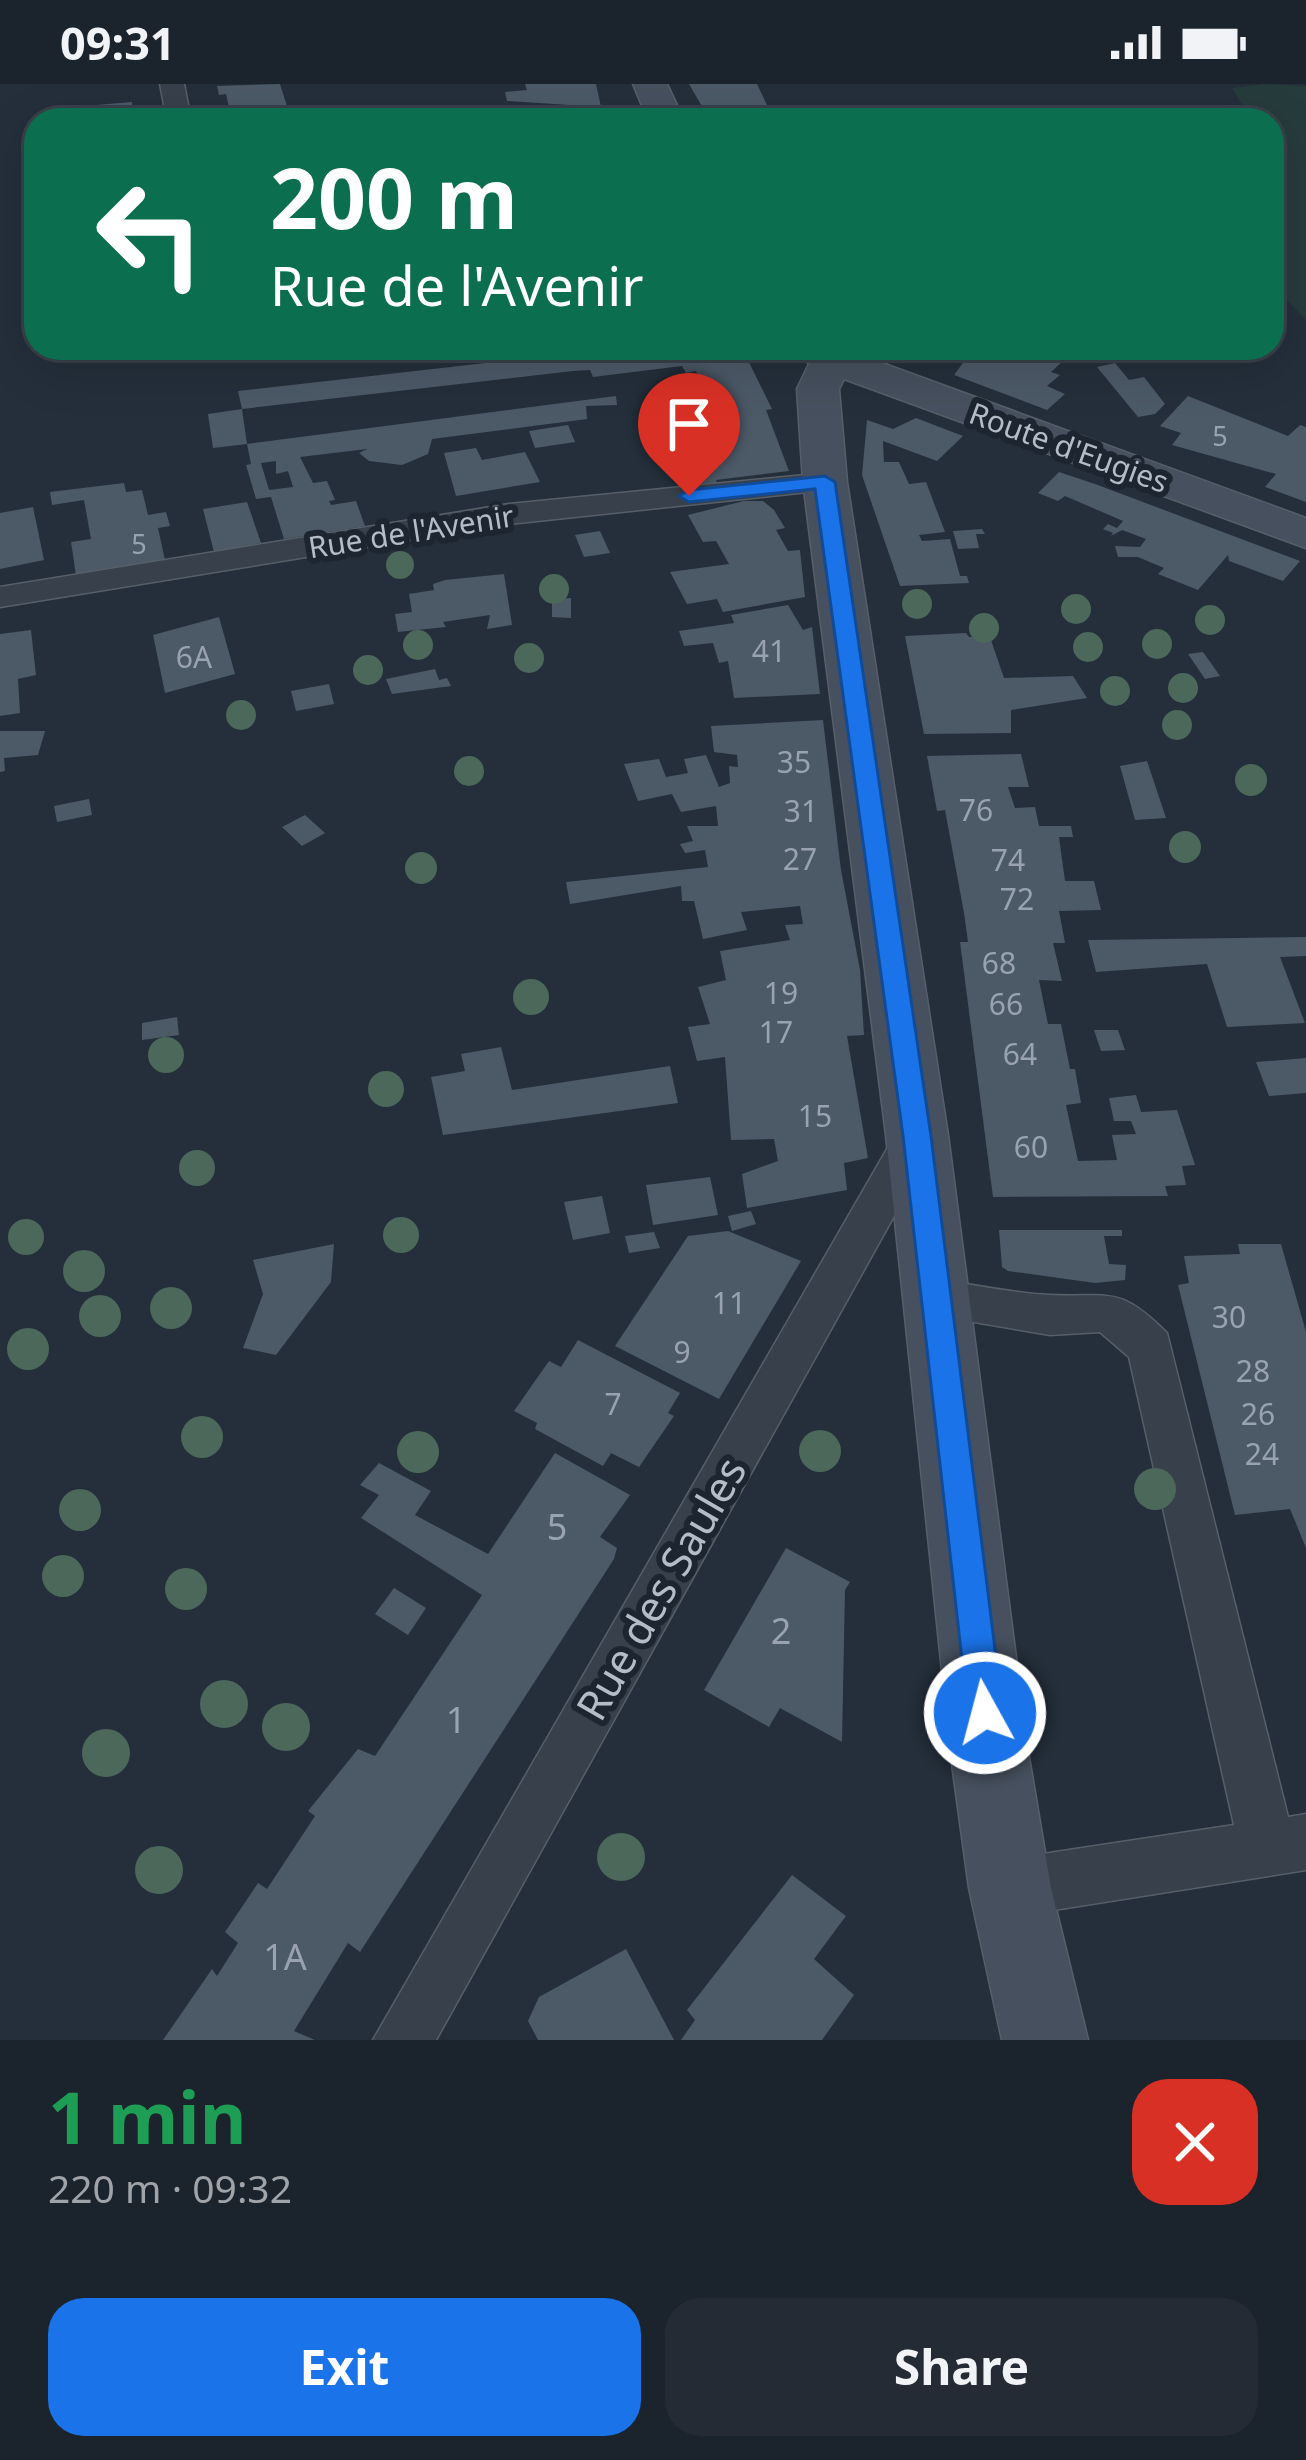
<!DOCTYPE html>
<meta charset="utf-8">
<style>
:root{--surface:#1b232c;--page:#242b34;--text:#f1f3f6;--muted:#a0a4a9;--line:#394048;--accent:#1a73e8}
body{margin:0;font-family:"Noto Sans",sans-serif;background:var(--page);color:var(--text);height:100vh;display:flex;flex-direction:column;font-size:45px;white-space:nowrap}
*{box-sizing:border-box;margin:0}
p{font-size:39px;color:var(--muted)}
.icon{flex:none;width:66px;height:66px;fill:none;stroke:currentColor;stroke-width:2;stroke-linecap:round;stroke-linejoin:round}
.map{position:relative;height:1956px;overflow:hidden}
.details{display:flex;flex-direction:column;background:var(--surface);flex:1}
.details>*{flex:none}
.banner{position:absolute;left:24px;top:24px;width:1260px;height:252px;border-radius:36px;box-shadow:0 12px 48px #0002,0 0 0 3px var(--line);background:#0b6e4f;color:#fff;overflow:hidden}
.pin{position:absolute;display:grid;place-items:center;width:102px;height:102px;color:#fff;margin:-123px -51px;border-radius:50% 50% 50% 0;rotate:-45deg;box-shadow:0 0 12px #0007}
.pin .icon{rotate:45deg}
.me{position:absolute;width:132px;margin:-66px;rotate:353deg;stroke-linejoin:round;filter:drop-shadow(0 0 9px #0008)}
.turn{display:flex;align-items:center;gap:42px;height:252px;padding:0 48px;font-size:54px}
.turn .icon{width:156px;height:156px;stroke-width:2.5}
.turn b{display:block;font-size:84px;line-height:102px}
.round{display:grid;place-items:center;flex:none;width:126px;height:126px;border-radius:36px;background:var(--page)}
.summary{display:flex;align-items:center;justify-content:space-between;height:204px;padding:0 48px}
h1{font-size:72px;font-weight:700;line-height:90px;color:#1e9e55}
.action{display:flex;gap:24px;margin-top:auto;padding:24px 48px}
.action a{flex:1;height:138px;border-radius:36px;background:var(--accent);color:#fff;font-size:48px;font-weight:700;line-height:138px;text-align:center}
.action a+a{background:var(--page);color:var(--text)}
.status{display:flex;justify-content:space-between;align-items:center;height:84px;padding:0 60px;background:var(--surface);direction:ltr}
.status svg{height:33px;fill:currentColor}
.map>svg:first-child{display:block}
.green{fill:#263b3c}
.building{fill:#4c5967;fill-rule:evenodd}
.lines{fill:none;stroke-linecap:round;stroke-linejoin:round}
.street-casing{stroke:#565f69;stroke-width:3}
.secondary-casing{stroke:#565f69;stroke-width:3}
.street{fill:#38414b;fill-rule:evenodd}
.secondary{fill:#46505e;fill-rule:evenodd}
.tree{fill:#4b685a}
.route{fill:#1a73e8;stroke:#114b97;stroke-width:3}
.labels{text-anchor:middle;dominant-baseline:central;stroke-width:12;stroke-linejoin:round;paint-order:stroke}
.far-number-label{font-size:27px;fill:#99a3af}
.far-street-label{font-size:30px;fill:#b3bcc7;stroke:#1d2630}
.number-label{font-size:30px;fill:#99a3af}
.near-number-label{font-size:36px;fill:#99a3af}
.near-street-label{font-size:42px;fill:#b3bcc7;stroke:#1d2630}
</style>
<div class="status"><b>09:31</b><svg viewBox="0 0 49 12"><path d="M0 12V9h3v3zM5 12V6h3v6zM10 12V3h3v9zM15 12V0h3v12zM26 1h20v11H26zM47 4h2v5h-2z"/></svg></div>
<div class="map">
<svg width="1306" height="1956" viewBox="0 0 1306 1956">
<rect width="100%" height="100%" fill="#242f3b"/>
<polygon class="green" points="1264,0 1306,2 1306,236 1272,200 1272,107 1281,100 1286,72 1272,60 1272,36 1251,36 1232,4"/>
<g class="building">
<polygon points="280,0 287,22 230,28 226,10 219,11 217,2"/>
<polygon points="525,0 596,0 601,23 507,17 505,8 527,6"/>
<polygon points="689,0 757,0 774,36 710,36"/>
<polygon points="132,18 132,36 87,36 85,22"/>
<polygon points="535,264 567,264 569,270 615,264 742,264 772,325 766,326 789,387 716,396 719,404 689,407 687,381 697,381 694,370 658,373 656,365 693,362 682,334 689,332 687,327 674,328 671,319 649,319 650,311 675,311 675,306 701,303 696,287 686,289 682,282 593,293 590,286 573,287 242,325 238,307 538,273"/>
<polygon points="974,264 1016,276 1031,264 1063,277 1051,288 1060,291 1047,302 1065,310 1047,326 954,291"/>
<polygon points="1115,279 1129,296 1144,293 1165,320 1155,330 1138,333 1097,283"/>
<path d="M616,312L617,321L586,322L587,335L432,355L428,370L402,381L369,377L359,369L367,365L300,373L313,399L327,397L335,416L329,417L331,421L356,417L365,442L341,446L284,455L271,413L256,415L246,381L251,380L247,360ZM276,377V390L288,387L293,403L269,406L261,379Z"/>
<polygon points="1188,312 1288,352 1300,341 1306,343 1306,418 1265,403 1276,390 1172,361 1181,349 1160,342"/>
<polygon points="242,325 247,360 213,364 208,330"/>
<polygon points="916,334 963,352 937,377 883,357 884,378 899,378 909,400 926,398 945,448 919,451 922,457 950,455 960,492 967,492 969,499 900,502 862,391 867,336 893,345"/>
<polygon points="568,341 575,358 535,364 529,347"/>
<polygon points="476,364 482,376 525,368 540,398 456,412 444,369"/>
<polygon points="1059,388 1095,400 1300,477 1283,497 1229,477 1228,471 1198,506 1158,490 1164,484 1138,473 1118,473 1115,462 1140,463 1146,455 1122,446 1111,452 1113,449 1103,445 1108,440 1117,444 1123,437 1065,412 1058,417 1038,409"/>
<polygon points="124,399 126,408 142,406 148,431 166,428 170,442 158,444 165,476 76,491 71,458 91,455 84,416 52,421 50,408"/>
<polygon points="744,417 763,417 774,426 785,444 776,446 788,467 800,466 805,513 723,528 717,515 687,520 670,488 729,480 716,457 703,458 688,431"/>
<polygon points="247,418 261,459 214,468 203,425"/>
<polygon points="33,423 44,476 0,485 0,429"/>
<polygon points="982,445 985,450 976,450 979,464 958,465 953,447"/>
<polygon points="600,447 610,469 584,473 575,451"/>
<polygon points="504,490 512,541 487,545 490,531 443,538 446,543 398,548 395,530 412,528 409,510 434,506 433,500 445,496"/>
<polygon points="571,514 571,534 552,533 552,515"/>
<polygon points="788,521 803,546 812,543 820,610 734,614 728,577 719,579 713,559 684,562 679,547 734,539 731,531"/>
<polygon points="219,533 235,590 165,609 153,551"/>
<polygon points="31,546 36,591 18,595 20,629 0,632 0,550"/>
<polygon points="966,549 969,553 990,553 1004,594 1073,592 1087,614 1011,626 1011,649 924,650 905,552"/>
<polygon points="1203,568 1220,592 1205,595 1188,570"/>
<polygon points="435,585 439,596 447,594 451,602 392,610 386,595"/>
<polygon points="329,600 334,620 296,627 291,607"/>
<polygon points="823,636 841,786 860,886 864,951 847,952 868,1074 844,1079 847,1106 747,1124 742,1090 778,1077 774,1055 731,1056 725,973 697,977 688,943 710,940 698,903 726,896 720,867 790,856 785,841 803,840 800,822 741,828 747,846 703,855 694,817 682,817 681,802 570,820 566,798 708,783 705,766 685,769 680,760 693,757 687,742 718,742 716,722 681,728 672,710 638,717 624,680 659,675 666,693 688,689 684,675 706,671 719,703 730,699 729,682 738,683 737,671 714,668 711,642"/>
<polygon points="0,647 45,647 38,671 4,674 5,687 0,688"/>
<polygon points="1021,670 1029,703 1008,703 1015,724 1035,723 1039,742 1071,742 1073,753 1059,753 1065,797 1094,797 1101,826 1059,827 1065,859 1053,859 1062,897 1039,896 1048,940 1061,940 1070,985 1075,985 1081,1019 1066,1021 1078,1077 1117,1076 1112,1051 1136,1050 1131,1037 1114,1037 1109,1014 1136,1011 1141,1028 1177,1026 1195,1081 1182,1082 1186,1101 1165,1102 1168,1112 993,1113 960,858 968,858 964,829 945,726 937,727 927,672"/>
<polygon points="1147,677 1166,734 1135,736 1120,682"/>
<polygon points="89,715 92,731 57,738 54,722"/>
<polygon points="305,731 325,749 302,762 282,743"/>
<polygon points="1306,853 1306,872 1280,873 1305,939 1227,943 1207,880 1096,888 1088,856"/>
<polygon points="177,933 179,951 142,956 142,939"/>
<polygon points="1094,946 1118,946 1125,966 1101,967"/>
<polygon points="501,963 512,1006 670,982 678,1019 443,1051 431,993 465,987 461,970"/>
<polygon points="1306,974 1306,1009 1269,1012 1256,978"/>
<polygon points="710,1093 718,1131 653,1141 646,1101"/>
<polygon points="602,1112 610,1149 573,1156 564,1118"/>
<polygon points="751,1127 756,1140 732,1147 728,1132"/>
<polygon points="999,1146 1122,1146 1122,1152 1104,1152 1109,1180 1126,1181 1125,1196 1095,1199 1008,1187 1002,1183"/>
<polygon points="728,1147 801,1177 719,1315 615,1262 688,1152"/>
<polygon points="654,1148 660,1164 629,1169 625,1152"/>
<polygon points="334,1160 331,1198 276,1271 243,1264 263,1210 253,1176"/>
<polygon points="1238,1160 1281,1160 1306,1248 1306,1464 1290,1425 1235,1431 1178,1201 1189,1199 1184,1172 1240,1170"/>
<polygon points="578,1256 680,1309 668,1329 674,1332 639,1383 611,1369 603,1382 535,1345 537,1339 514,1327 549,1277 561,1283"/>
<polygon points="555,1369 630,1411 600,1453 617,1464 614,1475 360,1868 348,1859 294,1947 315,1956 163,1956 212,1885 217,1892 238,1859 225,1848 258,1799 267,1805 315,1732 308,1727 358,1665 375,1672 482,1511 361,1434 379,1411 360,1401 379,1379 431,1407 415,1431 488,1470"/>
<polygon points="786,1464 850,1498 845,1506 842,1658 780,1624 769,1643 704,1606"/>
<polygon points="394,1504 426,1524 408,1551 375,1530"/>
<polygon points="792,1791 846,1832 814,1875 854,1911 822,1956 681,1956 695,1936 687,1926"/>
<polygon points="626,1865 674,1956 538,1956 528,1937 539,1913"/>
</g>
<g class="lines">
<g class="street-casing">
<g id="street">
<polygon points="160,0 184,0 191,36 167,36"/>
<polygon points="825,389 841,398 836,405 509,440 0,523 0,503 509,420"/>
<polygon points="917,1034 932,1039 939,1051 436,1956 373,1956 902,1039"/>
<path d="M937,1195C974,1201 1012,1209 1049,1211C1110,1214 1118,1200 1167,1249L1288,1733L1306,1730V1786L1010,1833L990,1824L981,1804L990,1784L1010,1775L1234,1741L1129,1273L1100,1248L1050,1251L921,1229L914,1215L921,1201Z"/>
</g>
</g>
<g class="secondary-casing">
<g id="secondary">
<polygon points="633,0 667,0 684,36 648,36"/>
<polygon points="792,264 841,264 1306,434 1306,464 844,295 839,305 847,398 948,1051 1029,1673 1051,1804 1088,1956 1002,1956 969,1804 951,1673 886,1051 803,398 797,305 809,280"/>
</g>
</g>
<use href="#street" class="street"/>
<use href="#secondary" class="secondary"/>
</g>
<g class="tree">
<circle cx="400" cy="481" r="14"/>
<circle cx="554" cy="505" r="15"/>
<circle cx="917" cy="520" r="15"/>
<circle cx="1076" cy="525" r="15"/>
<circle cx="1210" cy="536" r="15"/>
<circle cx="984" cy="544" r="15"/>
<circle cx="1157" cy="560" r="15"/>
<circle cx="418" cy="561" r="15"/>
<circle cx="1088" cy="563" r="15"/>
<circle cx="529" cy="574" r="15"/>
<circle cx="368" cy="586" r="15"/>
<circle cx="1183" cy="604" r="15"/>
<circle cx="1115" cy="607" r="15"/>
<circle cx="241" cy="631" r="15"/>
<circle cx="1177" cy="641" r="15"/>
<circle cx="469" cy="687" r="15"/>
<circle cx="1251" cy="696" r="16"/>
<circle cx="1185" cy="763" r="16"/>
<circle cx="421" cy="784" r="16"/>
<circle cx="531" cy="913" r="18"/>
<circle cx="166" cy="971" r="18"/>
<circle cx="386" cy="1005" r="18"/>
<circle cx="197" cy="1084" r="18"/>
<circle cx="401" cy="1151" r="18"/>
<circle cx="26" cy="1153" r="18"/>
<circle cx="84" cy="1187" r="21"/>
<circle cx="171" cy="1224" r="21"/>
<circle cx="100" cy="1232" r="21"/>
<circle cx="28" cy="1265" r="21"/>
<circle cx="202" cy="1353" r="21"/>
<circle cx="820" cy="1367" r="21"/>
<circle cx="418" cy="1368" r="21"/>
<circle cx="1155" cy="1405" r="21"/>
<circle cx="80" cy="1426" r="21"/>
<circle cx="63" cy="1492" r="21"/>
<circle cx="186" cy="1505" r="21"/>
<circle cx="224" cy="1620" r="24"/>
<circle cx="286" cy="1643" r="24"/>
<circle cx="106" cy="1669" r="24"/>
<circle cx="621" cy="1773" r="24"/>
<circle cx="159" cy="1786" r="24"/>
</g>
<polygon class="route" points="825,392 835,398 931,1052 1003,1629 998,1641 985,1646 973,1641 968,1629 903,1052 815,405 689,418 679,412 689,406"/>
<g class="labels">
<g class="far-number-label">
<text x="1220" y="351">5</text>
<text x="139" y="459">5</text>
</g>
<g class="far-street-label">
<text transform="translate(1069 363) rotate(20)">Route d'Eugies</text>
<text transform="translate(411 447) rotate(-9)">Rue de l'Avenir</text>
</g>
<g class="number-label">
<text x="769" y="566">41</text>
<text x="194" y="572">6A</text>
<text x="794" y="677">35</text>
<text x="976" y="725">76</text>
<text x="801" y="726">31</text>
<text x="800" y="774">27</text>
<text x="1008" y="775">74</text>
<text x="1017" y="814">72</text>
<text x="999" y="878">68</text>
<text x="781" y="908">19</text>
<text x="1006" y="919">66</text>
<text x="776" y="947">17</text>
<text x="1020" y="969">64</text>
<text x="815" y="1031">15</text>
<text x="1031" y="1062">60</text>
<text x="729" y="1218">11</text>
<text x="1229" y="1232">30</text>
<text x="682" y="1267">9</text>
<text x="1253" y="1286">28</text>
<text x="613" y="1319">7</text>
<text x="1258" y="1329">26</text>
<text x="1262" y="1369">24</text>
</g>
<g class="near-number-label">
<text x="557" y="1442">5</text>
<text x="781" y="1546">2</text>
<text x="456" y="1635">1</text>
<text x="285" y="1872">1A</text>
</g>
<g class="near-street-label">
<text transform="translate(660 1504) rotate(-60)">Rue des Saules</text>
</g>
</g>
</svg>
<div class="pin" style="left:689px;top:412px;background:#d93025"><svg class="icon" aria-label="arrive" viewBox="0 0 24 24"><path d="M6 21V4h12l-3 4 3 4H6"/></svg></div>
<svg class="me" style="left:985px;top:1629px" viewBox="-20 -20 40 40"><circle r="17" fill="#1a73e8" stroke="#fff" stroke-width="3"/><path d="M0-11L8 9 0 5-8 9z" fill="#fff"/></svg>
<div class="banner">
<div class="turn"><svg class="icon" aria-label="left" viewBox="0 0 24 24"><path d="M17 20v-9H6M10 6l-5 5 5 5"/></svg><div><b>200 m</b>Rue de l'Avenir</div></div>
</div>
</div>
<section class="details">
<div class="summary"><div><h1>1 min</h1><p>220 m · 09:32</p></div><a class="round" style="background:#d93025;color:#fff"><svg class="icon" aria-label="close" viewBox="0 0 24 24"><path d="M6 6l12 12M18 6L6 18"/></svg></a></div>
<div class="action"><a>Exit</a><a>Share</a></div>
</section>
